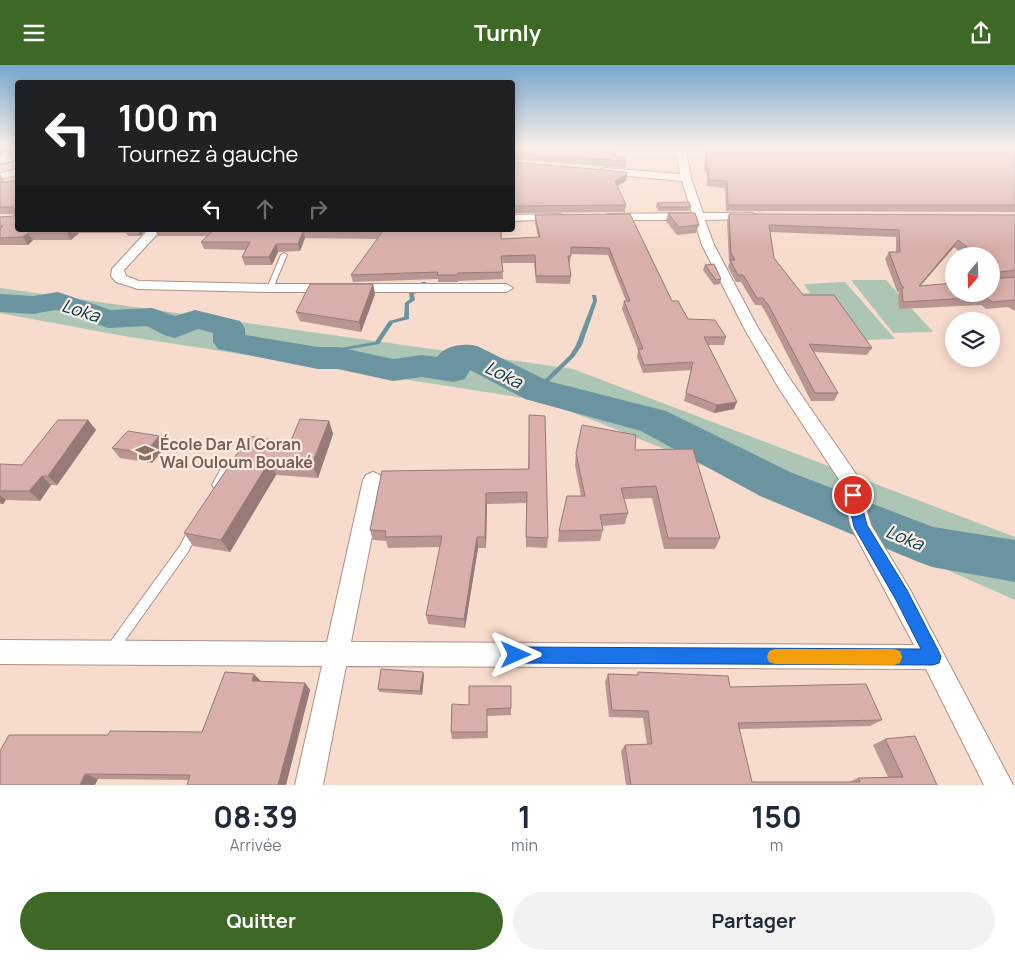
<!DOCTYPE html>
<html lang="fr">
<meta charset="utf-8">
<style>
:root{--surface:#fff;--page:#f2f2f3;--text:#1f2937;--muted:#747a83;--accent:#3e6826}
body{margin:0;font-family:Manrope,sans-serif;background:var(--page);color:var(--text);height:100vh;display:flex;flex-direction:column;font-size:19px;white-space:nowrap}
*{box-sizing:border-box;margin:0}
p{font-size:16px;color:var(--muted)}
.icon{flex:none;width:28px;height:28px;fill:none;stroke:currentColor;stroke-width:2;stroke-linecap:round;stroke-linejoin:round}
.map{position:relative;height:720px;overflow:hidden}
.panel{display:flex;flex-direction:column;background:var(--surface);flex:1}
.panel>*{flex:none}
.guide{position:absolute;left:15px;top:15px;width:500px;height:152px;border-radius:5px;box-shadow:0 2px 12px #0003;background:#202124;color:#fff;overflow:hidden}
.needle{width:32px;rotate:199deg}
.fabs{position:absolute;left:945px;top:182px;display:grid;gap:10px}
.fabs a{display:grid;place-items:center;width:55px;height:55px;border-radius:50%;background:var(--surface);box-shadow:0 2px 12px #0003;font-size:25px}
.pin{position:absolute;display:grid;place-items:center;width:42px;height:42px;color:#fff;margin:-21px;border:2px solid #fff;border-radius:50%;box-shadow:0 1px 5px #0007}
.me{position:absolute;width:55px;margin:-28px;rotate:90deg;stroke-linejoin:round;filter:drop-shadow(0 0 4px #0008)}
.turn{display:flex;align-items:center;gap:18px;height:105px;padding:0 20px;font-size:22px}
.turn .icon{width:65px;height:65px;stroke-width:2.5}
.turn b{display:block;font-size:35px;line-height:42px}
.lanes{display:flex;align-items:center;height:48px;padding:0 20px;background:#0003;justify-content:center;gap:25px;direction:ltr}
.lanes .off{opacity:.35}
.eta{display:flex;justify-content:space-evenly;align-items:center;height:85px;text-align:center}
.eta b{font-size:30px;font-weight:700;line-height:35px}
.primary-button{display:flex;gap:10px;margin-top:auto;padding:10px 20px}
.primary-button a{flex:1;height:58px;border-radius:30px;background:var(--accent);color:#fff;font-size:20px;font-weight:700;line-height:58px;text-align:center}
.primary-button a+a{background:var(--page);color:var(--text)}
header{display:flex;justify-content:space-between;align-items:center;height:65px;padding:0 20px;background:var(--accent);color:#fff;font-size:22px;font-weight:700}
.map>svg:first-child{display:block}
.green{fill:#adc5b4}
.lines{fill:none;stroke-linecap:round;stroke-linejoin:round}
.stream{fill:#6b94a1;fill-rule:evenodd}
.river{fill:#6b94a1;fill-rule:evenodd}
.lane-casing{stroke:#ac9184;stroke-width:2}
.street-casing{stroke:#ac9184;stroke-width:2}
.secondary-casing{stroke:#ac9184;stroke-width:3}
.lane{fill:#fff;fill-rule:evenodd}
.street{fill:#fff;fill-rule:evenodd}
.secondary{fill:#fdede2;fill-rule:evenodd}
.wall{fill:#ba9692;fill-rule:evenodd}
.shaded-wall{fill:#977a77}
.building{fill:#d8afaa;stroke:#977a77}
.route{fill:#1a73e8;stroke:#114b97}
.slow{fill:#f59e0b}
.labels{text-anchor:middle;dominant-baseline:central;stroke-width:4.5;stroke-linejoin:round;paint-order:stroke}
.education-label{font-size:16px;font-weight:bold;fill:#785e54;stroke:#fcebe1;text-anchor:start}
.water-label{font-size:18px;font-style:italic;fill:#004050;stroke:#fcebe1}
</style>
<header><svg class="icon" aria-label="menu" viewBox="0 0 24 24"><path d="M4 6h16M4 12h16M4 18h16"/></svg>Turnly<svg class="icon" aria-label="share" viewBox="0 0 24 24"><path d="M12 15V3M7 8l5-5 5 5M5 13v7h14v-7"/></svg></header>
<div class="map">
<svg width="1015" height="720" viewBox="0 0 1015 720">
<rect width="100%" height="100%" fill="#f7dbcc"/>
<g class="green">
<polygon points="851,215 886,215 933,267 893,268"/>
<polygon points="845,217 895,274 863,275 790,229 810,228 804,219"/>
<path d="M0,223L573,304L1015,472V535C921,493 826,452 730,412C666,385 603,357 537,335L118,270L0,248Z"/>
</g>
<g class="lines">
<g class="stream">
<polygon points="422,217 426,217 426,218 419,227 414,229 415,235 409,239 409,254 393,258 379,279 344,285 340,294 336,294 335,293 340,283 375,277 389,256 404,252 405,238 410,234 409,228 415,225"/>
<polygon points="592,230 596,230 597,236 582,280 574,292 539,326 535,326 534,325 535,324 570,290 576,280 593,236"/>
</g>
<path class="river" d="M58,227L111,245L152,243L175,251L195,245L240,256L245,263V270L318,282H338L393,294L422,290L437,292C445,280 464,278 477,281L548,316L666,346L790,407L933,462L1015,475V517L932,502L916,496L760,431L641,366L525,334L470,305L465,314L453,317L422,312L393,316L338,304H318L218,284L213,277V268L198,264L175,273L164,270L147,261L108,263L56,245L33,249L0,247V229L33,231Z"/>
<g class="lane-casing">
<g id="lane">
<polygon points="284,188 287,190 273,223 270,225 268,224 267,223 281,190"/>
<polygon points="225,401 228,402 230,405 220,423 217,424 214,423 212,420 222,402"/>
<polygon points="194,461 198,462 199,465 188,487 116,588 112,590 108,588 106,584 108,580 180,481 190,462"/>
</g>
</g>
<g class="street-casing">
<g id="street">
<polygon points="675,82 685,82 691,113 703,148 752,148 758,151 752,154 705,155 714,180 758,263 790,314 856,409 871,460 909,523 1013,720 984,720 926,604 346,601 323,720 295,720 322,601 0,599 0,575 327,577 363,415 366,410 373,407 380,410 383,415 351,577 914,580 851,462 840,416 778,322 744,263 702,180 694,155 608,155 602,152 608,149 692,148 682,116 604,109 599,106 604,103 680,109"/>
<polygon points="18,104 18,110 0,114 0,108"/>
<polygon points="560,149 566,152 564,154 512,156 512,150"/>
<polygon points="148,165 161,165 124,205 126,211 139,216 270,219 506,219 513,223 506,227 270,227 138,224 116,217 111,211 112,204"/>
</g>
</g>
<g class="secondary-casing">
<polygon id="secondary" points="18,86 18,94 0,99 0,91"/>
</g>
<use href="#lane" class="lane"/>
<use href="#street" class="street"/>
<use href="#secondary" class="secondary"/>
</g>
<g class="wall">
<polygon points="512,82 618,82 615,91 626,96 625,103 512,94"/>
<polygon points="706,82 1015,82 1015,147 726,146 725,123 707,121 707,110 704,105"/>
<polygon points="512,97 627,107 626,116 617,121 626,140 625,147 512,148"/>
<polygon points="0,109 5,117 18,115 18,165 146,165 140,171 128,171 126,168 79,168 71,175 33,175 28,180 0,180 0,152 14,151 15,149 0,149 0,118 1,118 0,117"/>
<polygon points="657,138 691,142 689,146 659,146 656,142"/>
<polygon points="668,148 699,160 696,168 677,170 666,156"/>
<polygon points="630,149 672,236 688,254 726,272 724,280 708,280 734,344 714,348 684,336 691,305 643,308 637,292 638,285 622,244 624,236 626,236 608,190 571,189 570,199 569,199 571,211 570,219 536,218 534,198 502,198 503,214 458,216 458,217 438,217 438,214 353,217 351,210 378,174 305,173 300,186 278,187 272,200 245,200 242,192 246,185 204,184 201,177 207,171 158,171 155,165 502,165 501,174 538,172 535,158 535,150"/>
<path d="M729,149L1015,150V246L1008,242L986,244L981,240L899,244L898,230L899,228L897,226L885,194L889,187H896V172L770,167L774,193L803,230L872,283L867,290L814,287L838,328L834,336H811L766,248L761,240H755L741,217H736L728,202L730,197L729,195L727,156ZM954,182L965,191H991V211L994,214L920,221Z"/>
<polygon points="705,200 721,214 720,219 714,220 703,205"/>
<polygon points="373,219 375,229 361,267 300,256 296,247"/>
<polygon points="88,355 96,365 57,420 51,420 40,436 6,435 3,439 0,439 0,399 22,400"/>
<polygon points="329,356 333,369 318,413 276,410 230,487 193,481 184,468 290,378"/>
<polygon points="529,361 548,473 547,483 526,482 526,438 487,439 486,483 478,483 465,563 428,559 426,550 440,482 388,483 386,476 373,475 370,465 528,404"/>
<polygon points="166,381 152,398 120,393 112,383"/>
<polygon points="635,385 720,473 715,484 664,484 652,433 624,434 628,448 625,459 602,461 603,465 600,476 558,477 559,466 581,431 575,400 576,388"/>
<polygon points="423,607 424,610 422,630 380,627 378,624"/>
<polygon points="638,607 730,622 882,655 870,661 739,664 752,717 849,717 858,713 888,712 873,680 885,674 937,720 626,720 621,686 625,680 647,679 643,653 609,652 605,617 608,609 637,610"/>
<polygon points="261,616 305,618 310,625 286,720 187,720 189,715 98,714 0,720 108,670 202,667"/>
<polygon points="511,621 511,650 487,651 488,673 452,674 451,667 469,640"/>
</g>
<g class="shaded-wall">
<polygon points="0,82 18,82 18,84 0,89"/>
<polygon points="617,82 618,82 613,95 613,91"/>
<polygon points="627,107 626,116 614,123 615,116"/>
<polygon points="70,165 77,165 79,168 71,175 67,168"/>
<polygon points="137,165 146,165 140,171"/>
<polygon points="303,166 305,173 300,186 298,179"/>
<polygon points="28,168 33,175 28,180 23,172"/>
<polygon points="958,175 954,182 914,228 919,221"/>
<polygon points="276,179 278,187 272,200 269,192"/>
<polygon points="373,219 375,229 361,267 359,257"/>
<polygon points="737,337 734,344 714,348 717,340"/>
<polygon points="88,355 96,365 57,420 48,411"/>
<polygon points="329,356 333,369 318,413 312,399"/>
<polygon points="159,371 166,381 152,398 145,388"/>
<polygon points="269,397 276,410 230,487 221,475"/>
<polygon points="42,411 51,420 40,436 29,426"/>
<polygon points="486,428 487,439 486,483 485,472"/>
<polygon points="0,430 6,435 3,439 0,437"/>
<polygon points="477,472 478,483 465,563 464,554"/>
<polygon points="423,607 424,610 422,630 420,626"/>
<polygon points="254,609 261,616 252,616"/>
<polygon points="305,618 310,625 286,720 278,720"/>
<polygon points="85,709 98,714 95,720 80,720"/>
</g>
<g class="building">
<polygon points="512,82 617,82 613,91 625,92 626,96 512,88"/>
<polygon points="707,82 1015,82 1015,140 728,140 727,116 708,115 709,104 706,99"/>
<polygon points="512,97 627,107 627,109 615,116 626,140 512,141"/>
<polygon points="18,115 18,165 70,165 67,168 28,168 23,172 0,173 0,164 3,161 0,161 0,152 14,151 15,144 13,142 0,142 0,118"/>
<polygon points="689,137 691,142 660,142 657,138"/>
<polygon points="668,148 695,148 699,160 679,162"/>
<polygon points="630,149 672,236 678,236 688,254 715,255 726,272 704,272 737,337 717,340 686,328 693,297 644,300 638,284 643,284 624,236 630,236 609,183 571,182 571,191 568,191 571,211 536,211 535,190 501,191 503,207 458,208 457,210 437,210 438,207 351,210 383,166 303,166 298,179 276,179 269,192 242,192 250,177 201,177 214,165 501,165 501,174 540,172 535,150"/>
<polygon points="729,149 1015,150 1015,205 1000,207 991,200 991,191 979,191 958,175 919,221 954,218 954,229 991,229 991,214 1015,212 1015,236 1014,235 992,237 986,232 903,237 902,223 904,223 901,219 889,187 900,187 899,165 769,160 774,193 803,230 834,230 872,283 809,279 838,328 815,328 769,241 763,233 757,233 743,210 738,210 730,195 735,195 731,188"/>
<polygon points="714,199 721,214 716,215 705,200"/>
<polygon points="310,219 373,219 359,257 296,247"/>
<polygon points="529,350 545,351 548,473 526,472 527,427 486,428 485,472 477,472 464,554 426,550 442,471 385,472 386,466 370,465 382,406 529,404"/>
<polygon points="300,354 329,356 312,399 269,397 221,475 184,468 249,371 290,378"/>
<polygon points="58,355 88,355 48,411 42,411 29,426 0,426 0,399 22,400"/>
<polygon points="582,360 636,370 635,385 693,384 720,473 668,473 656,421 621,423 628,448 600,450 603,465 559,466 567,431 585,431 576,388"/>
<polygon points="128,366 159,371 145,388 112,383"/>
<polygon points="381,604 423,607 420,626 378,624"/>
<polygon points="225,607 254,609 252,616 305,618 278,720 187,720 190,710 85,709 80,720 0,720 0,686 9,670 108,670 110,666 202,667"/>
<polygon points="638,607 728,611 730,622 866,619 882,655 738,658 752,717 860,717 858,713 903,712 885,674 915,671 937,720 631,720 625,680 652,679 648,646 612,645 608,609 638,610"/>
<polygon points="469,621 511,621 511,643 487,644 487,667 451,667 452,639 469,640"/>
</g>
<linearGradient id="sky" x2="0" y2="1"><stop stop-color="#76a7cc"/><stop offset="0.45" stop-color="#fbefe8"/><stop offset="1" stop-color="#fbefe8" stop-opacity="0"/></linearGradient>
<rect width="1015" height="183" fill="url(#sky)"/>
<polygon class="route" points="853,425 857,426 859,430 867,460 907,525 939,587 941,592 939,598 933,600 516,598 510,596 508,590 510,585 516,582 921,584 896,535 854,462 847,430 849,426"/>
<polygon class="slow" points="775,584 894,584 900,586 902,592 900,598 894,600 775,599 769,597 767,592 769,586"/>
<defs>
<g id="school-bare" transform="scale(1.5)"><path d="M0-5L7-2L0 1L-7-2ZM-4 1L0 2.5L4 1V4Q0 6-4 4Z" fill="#8d6e63" stroke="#fcebe1" stroke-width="2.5" paint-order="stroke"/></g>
</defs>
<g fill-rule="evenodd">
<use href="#school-bare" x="145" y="388"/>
</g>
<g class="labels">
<g class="education-label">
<text x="160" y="379">École Dar Al Coran<tspan x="160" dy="18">Wal Ouloum Bouaké</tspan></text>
</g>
<g class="water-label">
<text transform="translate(81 245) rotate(18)">Loka</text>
<text transform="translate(504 309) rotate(27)">Loka</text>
<text transform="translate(905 472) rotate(22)">Loka</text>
</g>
</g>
</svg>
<div class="fabs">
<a><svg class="needle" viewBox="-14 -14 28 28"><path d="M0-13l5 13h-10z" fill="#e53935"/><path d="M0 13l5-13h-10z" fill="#747a83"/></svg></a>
<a><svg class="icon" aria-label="layers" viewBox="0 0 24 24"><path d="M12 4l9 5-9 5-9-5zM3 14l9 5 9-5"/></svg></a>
</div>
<div class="pin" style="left:853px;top:430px;background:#d93025"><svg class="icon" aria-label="arrive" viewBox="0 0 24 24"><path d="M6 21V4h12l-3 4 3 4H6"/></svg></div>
<svg class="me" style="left:516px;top:590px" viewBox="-20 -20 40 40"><path d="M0-17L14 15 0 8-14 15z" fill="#1a73e8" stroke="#fff" stroke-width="4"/></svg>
<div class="guide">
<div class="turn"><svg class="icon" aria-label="left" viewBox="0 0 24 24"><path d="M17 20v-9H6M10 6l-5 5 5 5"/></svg><div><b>100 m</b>Tournez à gauche</div></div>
<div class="lanes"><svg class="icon" aria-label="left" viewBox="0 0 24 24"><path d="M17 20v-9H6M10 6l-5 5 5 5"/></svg><svg class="icon off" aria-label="ahead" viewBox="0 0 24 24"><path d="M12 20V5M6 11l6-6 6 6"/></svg><svg class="icon off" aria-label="right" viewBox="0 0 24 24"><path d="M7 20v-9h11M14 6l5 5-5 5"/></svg></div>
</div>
</div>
<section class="panel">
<div class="eta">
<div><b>08:39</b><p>Arrivée</p></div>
<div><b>1</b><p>min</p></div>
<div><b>150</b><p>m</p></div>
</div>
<div class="primary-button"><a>Quitter</a><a>Partager</a></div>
</section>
